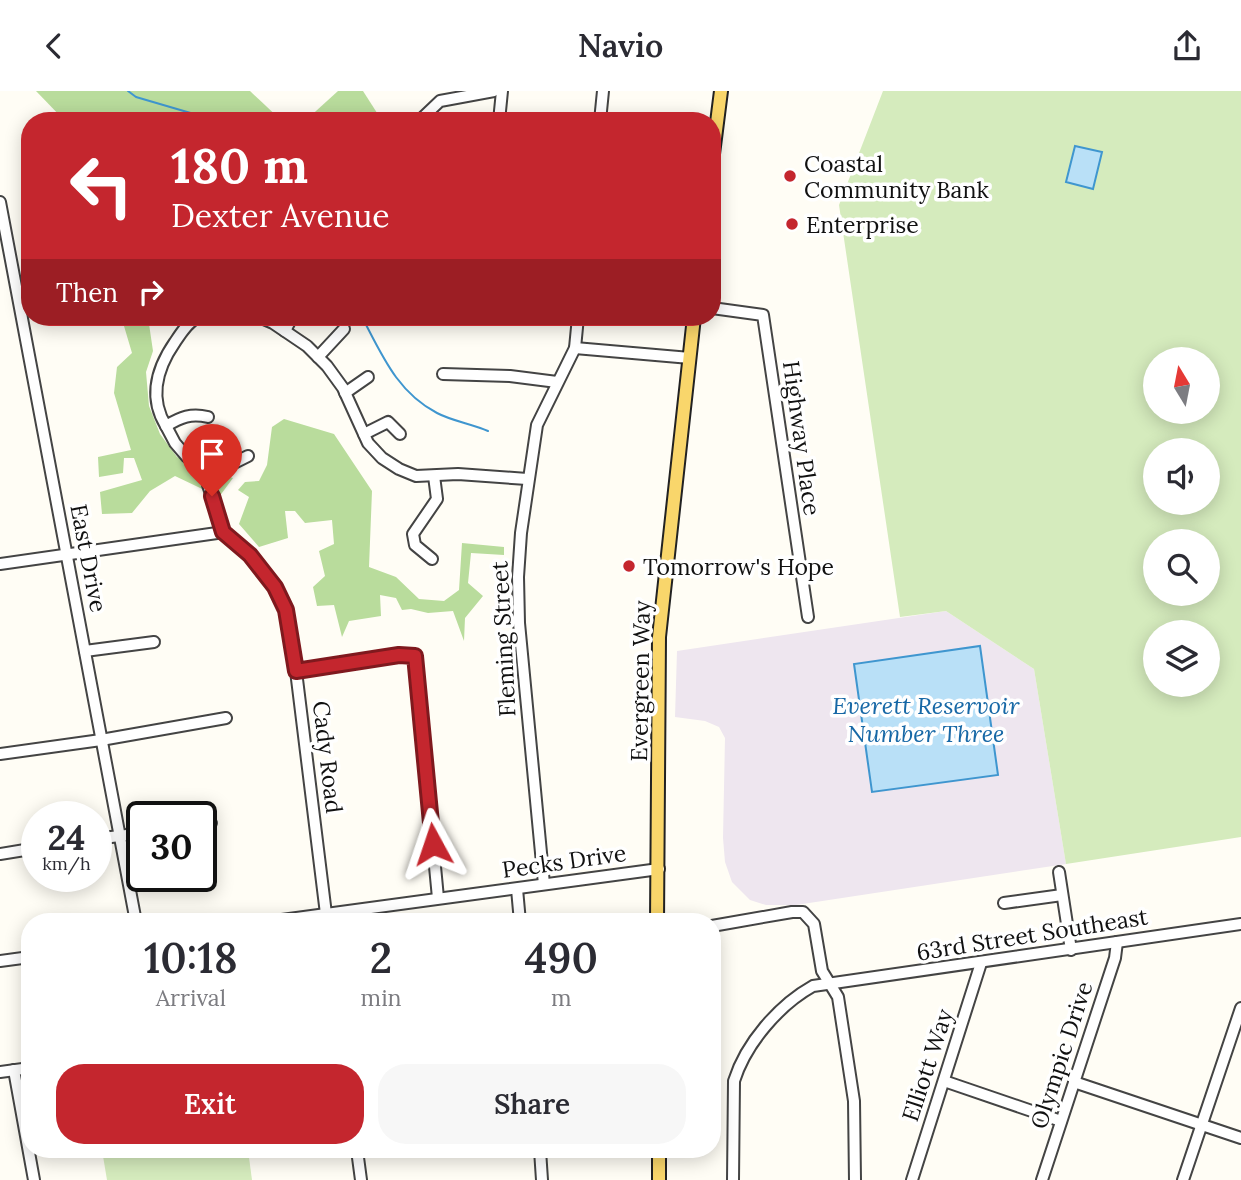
<!DOCTYPE html>
<style>
:root{--surface:#fff;--page:#f7f7f7;--text:#2b2b33;--muted:#7c7c81;--accent:#c4262e}
body{margin:0;font-family:Lora,serif;background:var(--page);color:var(--text);height:100vh;display:flex;flex-direction:column;font-size:26px;white-space:nowrap}
*{box-sizing:border-box;margin:0}
p{font-size:23px;color:var(--muted)}
.icon{flex:none;width:38px;height:38px;fill:none;stroke:currentColor;stroke-width:2;stroke-linecap:round;stroke-linejoin:round}
.map{position:relative;flex:1;overflow:hidden}
.details{position:absolute;left:21px;top:822px;width:700px;height:245px;display:flex;flex-direction:column;background:var(--surface);border-radius:28px;box-shadow:0 4px 18px #0003}
.details>*{flex:none}
.top-card{position:absolute;left:21px;top:21px;width:700px;height:214px;border-radius:28px;box-shadow:0 4px 18px #0003;background:#c4262e;color:#fff;overflow:hidden}
.needle{width:46px;rotate:350deg}
.controls{position:absolute;left:1143px;top:256px;display:grid;gap:14px}
.controls a{display:grid;place-items:center;width:77px;height:77px;border-radius:50%;background:var(--surface);box-shadow:0 4px 18px #0003;font-size:35px}
.speed{position:absolute;left:21px;top:710px;display:flex;gap:14px;font-size:35px;font-weight:700;text-align:center}
.speed>*{display:grid;place-content:center;width:91px;height:91px;border-radius:50%;background:var(--surface);box-shadow:0 4px 18px #0003;line-height:1}
.speed small{font-size:18px;font-weight:400}
.speed .limit{border:4px solid #111;border-radius:10px;background:#fff;color:#111}
.pin{position:absolute;display:grid;place-items:center;width:60px;height:60px;color:#fff;margin:-72px -30px;border-radius:50% 50% 50% 0;rotate:-45deg;box-shadow:0 0 7px #0007}
.pin .icon{rotate:45deg}
.me{position:absolute;width:77px;margin:-38px;rotate:355deg;stroke-linejoin:round;filter:drop-shadow(0 0 5px #0008)}
.turn{display:flex;align-items:center;gap:24px;height:147px;padding:0 35px;font-size:32px}
.turn .icon{width:91px;height:91px;stroke-width:2.5}
.turn b{display:block;font-size:49px;line-height:60px}
.then{display:flex;align-items:center;height:66px;padding:0 35px;background:#0003;gap:14px;font-size:26px}
.eta{display:flex;justify-content:space-evenly;align-items:center;height:119px;text-align:center}
.eta b{font-size:42px;font-weight:600;line-height:49px}
.primary-button{display:flex;gap:14px;margin-top:auto;padding:14px 35px}
.primary-button a{flex:1;height:80px;border-radius:28px;background:var(--accent);color:#fff;font-size:28px;font-weight:600;line-height:80px;text-align:center}
.primary-button a+a{background:var(--page);color:var(--text)}
header{display:flex;justify-content:space-between;align-items:center;height:91px;padding:0 35px;background:var(--surface);font-size:32px;font-weight:600}
.map>svg:first-child{display:block}
.industrial{fill:#eee6ef}
.green{fill:#d5ebbd;fill-rule:evenodd}
.forest{fill:#b9dc9c}
.water{fill:#b9e0f7;stroke:#3f96cf;stroke-width:2}
.lines{fill:none;stroke-linecap:round;stroke-linejoin:round}
.stream{stroke:#3f96cf;stroke-width:2}
.minor-casing{stroke:#444;stroke-width:14}
.major-casing{stroke:#222;stroke-width:16}
.minor{stroke:#fff;stroke-width:10}
.major{stroke:#f9d66b;stroke-width:12}
.route-casing{stroke:#7f191e;stroke-width:18}
.route{stroke:#c4262e;stroke-width:12}
.poi-dot{fill:#c4262e;stroke:#fff;stroke-width:2.5}
.labels{text-anchor:middle;dominant-baseline:central;stroke-width:7;stroke-linejoin:round;paint-order:stroke}
.poi-label{font-size:23px;fill:#111;stroke:#fff;text-anchor:start}
.street-label{font-size:23px;fill:#111;stroke:#fff}
.water-label{font-size:24px;font-style:italic;fill:#1768a6;stroke:#fff}
</style>
<header><svg class="icon" aria-label="back" viewBox="0 0 24 24"><path d="M15 5l-7 7 7 7"/></svg>Navio<svg class="icon" aria-label="share" viewBox="0 0 24 24"><path d="M12 15V3M7 8l5-5 5 5M5 13v7h14v-7"/></svg></header>
<div class="map">
<svg width="1241" height="1089" viewBox="0 0 1241 1089">
<rect width="100%" height="100%" fill="#fffdf5"/>
<polygon class="industrial" points="946,520 1034,578 1066,773 796,814 766,814 750,809 732,791 725,771 723,747 725,647 719,636 705,630 675,626 677,560"/>
<g class="green">
<path d="M883,0H1241V746L1066,773L1034,578L946,520L900,526L839,114ZM1155,268H1208V320H1155ZM1155,359H1208V411H1155ZM1155,450H1208V502H1155ZM1155,541H1208V593H1155Z"/>
<polygon points="141,1059 248,1059 252,1089 107,1089 103,1065"/>
</g>
<g class="forest">
<polygon points="36,0 250,0 282,30 65,30"/>
<polygon points="338,0 363,0 379,25 378,30 305,30"/>
<polygon points="110,226 152,226 149,233 153,260 146,281 149,315 160,343 177,366 233,387 219,406 175,385 150,400 132,422 102,423 100,401 142,389 134,367 124,367 123,382 99,386 98,366 131,359 114,302 117,276 132,262 124,235 111,231"/>
<polygon points="284,328 334,343 372,400 369,476 396,486 419,508 444,510 459,499 462,452 504,456 504,464 471,462 468,492 483,505 465,527 464,550 453,520 428,522 411,518 402,519 396,507 380,504 381,525 349,530 342,546 334,514 317,515 313,496 325,485 319,460 334,453 332,429 305,432 295,420 285,420 288,447 259,456 239,433 249,406 238,399 245,391 259,390 267,374 272,336"/>
</g>
<g class="water">
<polygon points="1075,55 1102,61 1093,98 1066,91"/>
<polygon points="980,555 998,684 872,701 854,573"/>
</g>
<g class="lines">
<g class="stream">
<polyline points="128,0 136,6 194,23 205,30"/>
<path d="M362,226C382,264 397,301 437,322C452,330 472,333 488,340"/>
</g>
<g class="minor-casing">
<g id="minor">
<polyline points="419,30 440,10 494,0"/>
<polyline points="499,30 502,0"/>
<polyline points="600,30 603,0"/>
<polyline points="0,111 136,831"/>
<polyline points="712,217 763,224 808,526"/>
<path d="M198,226C188,231 181,242 175,251C157,277 148,306 166,335C181,326 191,322 208,326"/>
<polyline points="259,226 273,232 307,255 327,275 343,297 368,352 382,367 399,378 416,385 458,383 527,388"/>
<polyline points="285,240 292,226"/>
<polyline points="575,257 690,267"/>
<polyline points="318,266 344,238"/>
<polyline points="443,283 510,285 557,291"/>
<polyline points="345,302 368,286"/>
<polyline points="166,335 175,352 187,366"/>
<polyline points="364,343 388,331 400,343"/>
<polyline points="248,365 210,384 208,394 224,441 250,464 275,496 286,519 296,580 327,831"/>
<polyline points="432,468 415,454 413,443 437,408 434,385"/>
<polyline points="0,473 224,441"/>
<polyline points="85,560 154,551"/>
<polyline points="296,580 399,563 415,565 438,807"/>
<polyline points="0,663 101,649 226,627"/>
<polyline points="201,734 211,732"/>
<polyline points="96,748 142,742"/>
<polyline points="0,763 37,757"/>
<polyline points="1059,781 1071,859"/>
<polyline points="544,793 519,532 518,486 521,442 537,334 575,257 578,226"/>
<polyline points="517,798 520,831"/>
<polyline points="1004,812 1062,804"/>
<polyline points="267,831 659,778"/>
<polyline points="712,835 792,821 803,821 814,833 822,880 838,906 854,1010 855,1089"/>
<polyline points="0,870 30,866"/>
<polyline points="14,979 34,1089"/>
<polyline points="0,981 30,977"/>
<polyline points="944,990 1061,1030"/>
<polyline points="1074,991 1241,1047"/>
<polyline points="357,1059 361,1089"/>
<polyline points="540,1059 542,1089"/>
<path d="M733,1089L734,990C746,952 779,914 813,895L1241,833"/>
<polyline points="912,1089 981,872"/>
<polyline points="1042,1089 1115,867 1117,851"/>
<polyline points="1183,1089 1241,917"/>
</g>
</g>
<g class="major-casing">
<g id="major">
<polyline points="712,71 721,0"/>
<polyline points="657,831 659,546 694,226"/>
<polyline points="659,1059 659,1089"/>
</g>
</g>
<use href="#minor" class="minor"/>
<use href="#major" class="major"/>
</g>
<g class="lines">
<g class="route-casing">
<polyline id="route" points="212,405 223,441 250,464 275,496 286,519 296,580 399,564 415,565 433,753"/>
</g>
<use href="#route" class="route"/>
</g>
<g class="poi-dot">
<circle cx="790" cy="85" r="7"/>
<circle cx="792" cy="133" r="7"/>
<circle cx="629" cy="475" r="7"/>
</g>
<g class="labels">
<g class="poi-label">
<text x="804" y="72">Coastal<tspan x="804" dy="26">Community Bank</tspan></text>
<text x="806" y="133">Enterprise</text>
<text x="643" y="475">Tomorrow's Hope</text>
</g>
<g class="street-label">
<text transform="translate(802 347) rotate(82)">Highway Place</text>
<text transform="translate(89 467) rotate(79)">East Drive</text>
<text transform="translate(503 548) rotate(-93)">Fleming Street</text>
<text transform="translate(640 590) rotate(-89)">Evergreen Way</text>
<text transform="translate(328 666) rotate(83)">Cady Road</text>
<text transform="translate(564 770) rotate(-8)">Pecks Drive</text>
<text transform="translate(1032 843) rotate(-9)">63rd Street Southeast</text>
<text transform="translate(1061 964) rotate(-72)">Olympic Drive</text>
<text transform="translate(927 974) rotate(-72)">Elliott Way</text>
</g>
<g class="water-label">
<text x="926" y="614">Everett Reservoir<tspan x="926" dy="28">Number Three</tspan></text>
</g>
</g>
</svg>
<div class="controls">
<a><svg class="needle" viewBox="-14 -14 28 28"><path d="M0-13l5 13h-10z" fill="#e53935"/><path d="M0 13l5-13h-10z" fill="#7c7c81"/></svg></a>
<a><svg class="icon" aria-label="sound" viewBox="0 0 24 24"><path d="M4 9h4l5-4v14l-5-4H4zM17 9q2 3 0 6"/></svg></a>
<a><svg class="icon" aria-label="search" viewBox="0 0 24 24"><circle cx="10" cy="10" r="6"/><path d="M15 15l6 6"/></svg></a>
<a><svg class="icon" aria-label="layers" viewBox="0 0 24 24"><path d="M12 4l9 5-9 5-9-5zM3 14l9 5 9-5"/></svg></a>
</div>
<div class="speed"><div>24<small>km/h</small></div><div class="limit">30</div></div>
<div class="pin" style="left:212px;top:405px;background:#d93025"><svg class="icon" aria-label="arrive" viewBox="0 0 24 24"><path d="M6 21V4h12l-3 4 3 4H6"/></svg></div>
<svg class="me" style="left:433px;top:753px" viewBox="-20 -20 40 40"><path d="M0-17L14 15 0 8-14 15z" fill="#c4262e" stroke="#fff" stroke-width="4"/></svg>
<div class="top-card">
<div class="turn"><svg class="icon" aria-label="left" viewBox="0 0 24 24"><path d="M17 20v-9H6M10 6l-5 5 5 5"/></svg><div><b>180 m</b>Dexter Avenue</div></div>
<div class="then">Then<svg class="icon" aria-label="right" viewBox="0 0 24 24"><path d="M7 20v-9h11M14 6l5 5-5 5"/></svg></div>
</div>
<section class="details">
<div class="eta">
<div><b>10:18</b><p>Arrival</p></div>
<div><b>2</b><p>min</p></div>
<div><b>490</b><p>m</p></div>
</div>
<div class="primary-button"><a>Exit</a><a>Share</a></div>
</section>
</div>
